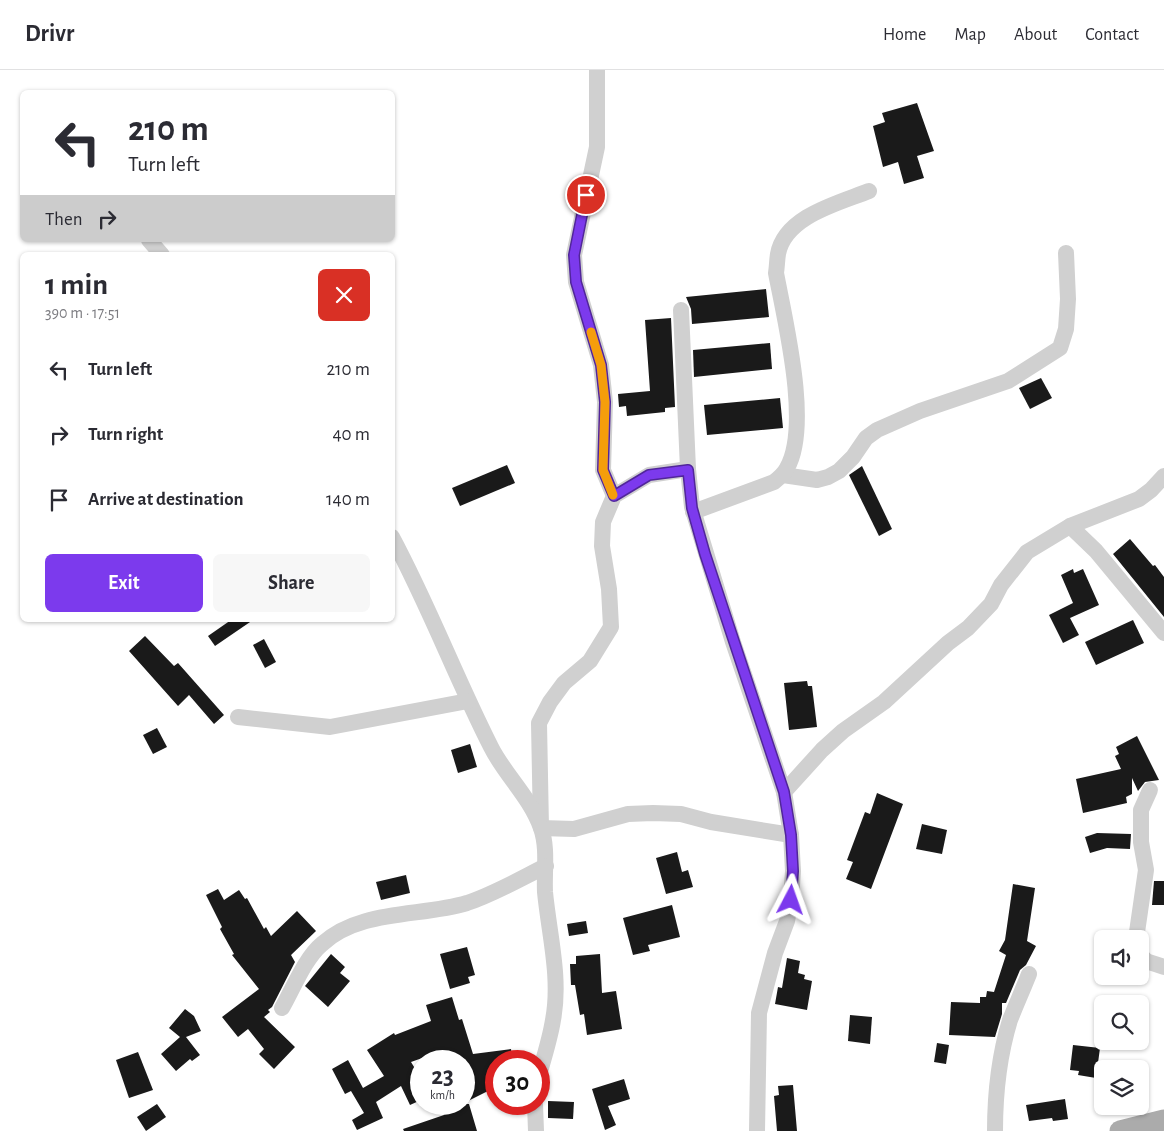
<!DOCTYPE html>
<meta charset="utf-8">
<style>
:root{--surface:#fff;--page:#f7f7f7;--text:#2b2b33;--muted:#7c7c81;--line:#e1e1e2;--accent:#7c3aed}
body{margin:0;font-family:"Alegreya Sans",sans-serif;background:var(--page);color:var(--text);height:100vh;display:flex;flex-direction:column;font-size:19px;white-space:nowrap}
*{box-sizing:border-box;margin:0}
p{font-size:16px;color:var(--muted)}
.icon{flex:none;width:28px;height:28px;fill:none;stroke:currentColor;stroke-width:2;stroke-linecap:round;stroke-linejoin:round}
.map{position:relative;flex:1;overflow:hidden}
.sheet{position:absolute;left:20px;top:182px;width:375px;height:370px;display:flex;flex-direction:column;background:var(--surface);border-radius:8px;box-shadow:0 1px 4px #0004}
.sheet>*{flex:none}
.hud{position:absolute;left:20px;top:20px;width:375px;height:152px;border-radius:8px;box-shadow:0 1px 4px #0004;background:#fff;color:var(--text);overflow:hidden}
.fabs{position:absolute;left:1094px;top:860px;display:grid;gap:10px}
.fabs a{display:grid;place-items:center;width:55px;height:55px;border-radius:8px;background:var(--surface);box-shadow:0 1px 4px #0004;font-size:25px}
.speed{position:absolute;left:410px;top:980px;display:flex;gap:10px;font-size:25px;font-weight:700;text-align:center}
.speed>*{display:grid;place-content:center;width:65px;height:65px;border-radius:50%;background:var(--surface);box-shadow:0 1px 4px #0004;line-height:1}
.speed small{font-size:12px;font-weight:400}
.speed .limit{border:8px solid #d22;background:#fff;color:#111}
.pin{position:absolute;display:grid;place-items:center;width:42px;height:42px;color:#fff;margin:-21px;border:2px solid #fff;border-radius:50%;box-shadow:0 1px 5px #0007}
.me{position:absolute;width:55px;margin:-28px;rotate:4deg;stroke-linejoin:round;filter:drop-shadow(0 0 4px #0008)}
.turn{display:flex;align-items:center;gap:18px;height:105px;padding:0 25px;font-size:22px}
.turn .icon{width:65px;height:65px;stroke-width:2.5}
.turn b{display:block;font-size:35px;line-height:42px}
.then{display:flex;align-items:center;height:48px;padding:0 25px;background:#0003;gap:10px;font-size:19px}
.round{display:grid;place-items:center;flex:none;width:52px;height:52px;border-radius:8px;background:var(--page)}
.head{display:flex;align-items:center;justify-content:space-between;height:85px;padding:0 25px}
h1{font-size:30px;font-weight:600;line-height:38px}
.action{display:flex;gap:10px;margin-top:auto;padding:10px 25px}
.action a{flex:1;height:58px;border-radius:8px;background:var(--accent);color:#fff;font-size:20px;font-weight:600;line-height:58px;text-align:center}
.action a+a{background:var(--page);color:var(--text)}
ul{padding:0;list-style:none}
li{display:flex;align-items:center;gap:15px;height:65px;padding:0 25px}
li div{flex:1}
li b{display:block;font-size:19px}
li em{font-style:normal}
header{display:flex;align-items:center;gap:30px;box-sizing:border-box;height:70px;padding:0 25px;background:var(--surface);border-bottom:1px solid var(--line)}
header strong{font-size:24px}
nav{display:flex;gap:28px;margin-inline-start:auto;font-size:18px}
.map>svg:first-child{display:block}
.building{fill:#1a1a1a}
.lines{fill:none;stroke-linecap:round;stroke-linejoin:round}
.minor{stroke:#d0d0d0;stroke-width:16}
.major{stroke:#ababab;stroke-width:21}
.route-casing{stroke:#51269a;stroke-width:12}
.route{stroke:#7c3aed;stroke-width:9}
.slow{stroke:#f59e0b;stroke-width:9}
</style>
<header>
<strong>Drivr</strong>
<nav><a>Home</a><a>Map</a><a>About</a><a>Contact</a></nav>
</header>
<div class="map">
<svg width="1164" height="1061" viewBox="0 0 1164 1061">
<rect width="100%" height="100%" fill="#fff"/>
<g class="building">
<polygon points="917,33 934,81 917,86 924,108 904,114 898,92 883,97 873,56 885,52 882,43"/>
<polygon points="766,219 769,247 692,254 691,239 686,227"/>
<polygon points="671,248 675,337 665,338 665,342 627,346 626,336 619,337 618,324 650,321 645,250"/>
<polygon points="770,273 772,299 694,307 693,280"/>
<polygon points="1041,308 1052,328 1030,339 1019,318"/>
<polygon points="780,328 783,358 707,365 704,335"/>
<polygon points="507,395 515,413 460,436 452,418"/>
<polygon points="862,396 892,459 879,466 849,405"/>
<polygon points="1130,469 1153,496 1155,495 1164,507 1164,547 1113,484"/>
<polygon points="1073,499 1074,503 1083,499 1099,535 1070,548 1079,565 1063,573 1049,545 1073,533 1061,505"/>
<polygon points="231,550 253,550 215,576 208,566"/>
<polygon points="1133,550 1144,573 1096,595 1085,572"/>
<polygon points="145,566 174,596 178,593 224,645 214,654 189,625 178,636 129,581"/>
<polygon points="264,569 276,592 265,598 253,575"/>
<polygon points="807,611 808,616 812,616 817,657 789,660 784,613"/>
<polygon points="157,658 167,677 153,684 143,665"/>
<polygon points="1137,666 1159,710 1145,712 1138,721 1132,708 1132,724 1126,727 1127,733 1083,743 1076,709 1121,699 1115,686 1119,684 1116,677"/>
<polygon points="470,674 477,697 458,703 451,680"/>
<polygon points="877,723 903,734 871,819 846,809 853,792 847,790 865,742 870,744"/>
<polygon points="922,754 947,760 942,784 916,779"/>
<polygon points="1097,763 1131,764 1130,779 1107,778 1090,783 1085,767"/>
<polygon points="677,782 682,802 688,800 693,817 666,824 656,788"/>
<polygon points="406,805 410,823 381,830 376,812"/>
<polygon points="1154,811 1164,811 1164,835 1152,835"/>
<polygon points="1013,814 1035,818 1027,871 1036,876 1026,895 1020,900 1006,933 1002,933 1002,944 995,967 949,965 951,932 980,933 980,927 986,927 987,921 994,922 1006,885 999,881 1005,870"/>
<polygon points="218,819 224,830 239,820 245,829 247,828 264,859 266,857 271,866 297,841 316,861 291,885 295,892 272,937 268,940 270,942 264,947 295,977 274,999 259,984 264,979 248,959 238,967 222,947 259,919 232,885 234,884 220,859 222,857 206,825"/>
<polygon points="672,835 680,867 648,875 650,881 633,885 623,848"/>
<polygon points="586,851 588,863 569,866 567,854"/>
<polygon points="467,877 475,905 468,907 470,913 450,919 440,884"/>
<polygon points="331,884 345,897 340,903 350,911 328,937 305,916"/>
<polygon points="600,884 602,923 616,921 622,959 587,965 584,944 580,945 575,915 571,915 570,894 576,894 576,886"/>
<polygon points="787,888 800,891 798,903 805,905 804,909 812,911 807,940 775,934 778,917 782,918"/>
<polygon points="452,927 459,950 462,949 473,984 511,979 513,991 496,991 496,1017 464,1033 464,991 448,991 442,981 411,992 419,1005 412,1010 421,1030 410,1035 401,1016 376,1032 383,1048 357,1060 352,1050 364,1043 351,1021 345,1024 332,999 348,990 363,1018 384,1006 367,980 394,963 395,965 431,951 426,935"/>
<polygon points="185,939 194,946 201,961 186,967 200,985 192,991 190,989 176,1001 161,984 180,967 169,958"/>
<polygon points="850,945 872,947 870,974 848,971"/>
<polygon points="937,973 949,975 946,994 934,992"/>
<polygon points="1073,975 1100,978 1096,1008 1078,1005 1079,1001 1070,1000"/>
<polygon points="138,982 153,1020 129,1028 116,990"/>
<polygon points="624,1009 630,1029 608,1036 616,1055 605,1060 592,1019"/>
<polygon points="793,1015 797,1061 777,1061 774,1026 779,1025 778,1016"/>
<polygon points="1065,1029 1068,1049 1053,1051 1052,1048 1029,1051 1026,1035"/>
<polygon points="548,1031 574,1032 573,1049 548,1048"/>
<polygon points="157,1034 166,1047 146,1061 137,1047"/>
<polygon points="439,1034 469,1034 477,1061 404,1061 403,1059 444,1045"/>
</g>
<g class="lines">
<g class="minor">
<polyline points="597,0 597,77 574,185 576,212 601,295 605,332 603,400 614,426"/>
<polyline points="149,170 162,185"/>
<polyline points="681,240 688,399 692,437 733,572 784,722 791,765 793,801 791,830 787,851 775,883 759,943 757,1061"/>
<polyline points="688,399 649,405 614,426 603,452 602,476 609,519 611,557 590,591 564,613 550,632 539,653 541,758 574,759 628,744 653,743 681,744 711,752 791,765"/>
<polyline points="783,405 817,410 828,407 839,401 853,387 866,368 877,360 920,341 1008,311 1060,278 1066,259 1068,229 1066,183"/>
<path d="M693,442L774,412C779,408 784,404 787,398C811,356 785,251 776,203C777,197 777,190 778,184C785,146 839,133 869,121"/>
<polyline points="1070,456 1096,481 1164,563"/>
<path d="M392,467C429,536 456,608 491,677C505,705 530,727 541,758C548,778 544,801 545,822C549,864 561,908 553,950C550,969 544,987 539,1005"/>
<polyline points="238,647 330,657 468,631"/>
<polyline points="784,722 822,680 843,661 884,632 948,573 968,558 991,534 1001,515 1027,482 1070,456 1139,429 1151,420 1164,406"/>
<polyline points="1136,869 1146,800 1141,772 1141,740 1150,720"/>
<polyline points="1140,884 1146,891 1164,897"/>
<path d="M282,938C293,919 305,888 322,874C360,839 421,847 467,833C494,824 520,809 546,796"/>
<polyline points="535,1034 536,1061"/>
<path d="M995,1061C995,1024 999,986 1010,950C1016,935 1023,919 1029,904"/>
</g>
<polyline class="major" points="1120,1061 1164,1050"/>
</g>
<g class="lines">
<g class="route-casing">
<polyline id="route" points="586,125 574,185 576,212 601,295 605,332 603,400 614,426 649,405 688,400 692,438 705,484 784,722 791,765 793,801 791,830"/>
</g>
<use href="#route" class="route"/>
<polyline class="slow" points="591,262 601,295 605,332 603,400 613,425"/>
</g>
</svg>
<div class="fabs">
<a><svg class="icon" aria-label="sound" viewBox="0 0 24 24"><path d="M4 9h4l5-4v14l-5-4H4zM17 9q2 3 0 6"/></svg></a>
<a><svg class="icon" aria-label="search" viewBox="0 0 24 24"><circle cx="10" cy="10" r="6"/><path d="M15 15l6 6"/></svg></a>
<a><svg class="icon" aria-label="layers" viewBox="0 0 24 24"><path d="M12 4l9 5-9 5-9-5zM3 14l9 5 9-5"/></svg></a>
</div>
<div class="speed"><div>23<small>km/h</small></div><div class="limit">30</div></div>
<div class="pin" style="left:586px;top:125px;background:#d93025"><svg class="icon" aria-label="arrive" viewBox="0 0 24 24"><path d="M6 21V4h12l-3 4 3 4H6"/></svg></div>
<svg class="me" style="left:791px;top:830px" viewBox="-20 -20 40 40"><path d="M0-17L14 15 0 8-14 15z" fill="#7c3aed" stroke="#fff" stroke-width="4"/></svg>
<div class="hud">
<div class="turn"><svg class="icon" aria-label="left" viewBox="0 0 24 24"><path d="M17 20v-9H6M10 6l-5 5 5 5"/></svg><div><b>210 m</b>Turn left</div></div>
<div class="then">Then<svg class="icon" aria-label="right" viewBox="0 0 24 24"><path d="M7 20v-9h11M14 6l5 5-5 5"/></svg></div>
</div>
<section class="sheet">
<div class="head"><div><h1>1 min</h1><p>390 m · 17:51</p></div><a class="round" style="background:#d93025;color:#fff"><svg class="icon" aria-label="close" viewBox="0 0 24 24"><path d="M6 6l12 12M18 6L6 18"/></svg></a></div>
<ul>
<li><svg class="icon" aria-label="left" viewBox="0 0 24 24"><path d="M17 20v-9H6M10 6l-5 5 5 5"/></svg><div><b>Turn left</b></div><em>210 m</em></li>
<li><svg class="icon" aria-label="right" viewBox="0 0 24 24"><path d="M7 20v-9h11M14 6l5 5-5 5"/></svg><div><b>Turn right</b></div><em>40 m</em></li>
<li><svg class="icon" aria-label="arrive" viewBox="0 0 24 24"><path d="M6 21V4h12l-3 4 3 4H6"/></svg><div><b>Arrive at destination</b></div><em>140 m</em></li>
</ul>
<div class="action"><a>Exit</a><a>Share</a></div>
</section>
</div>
